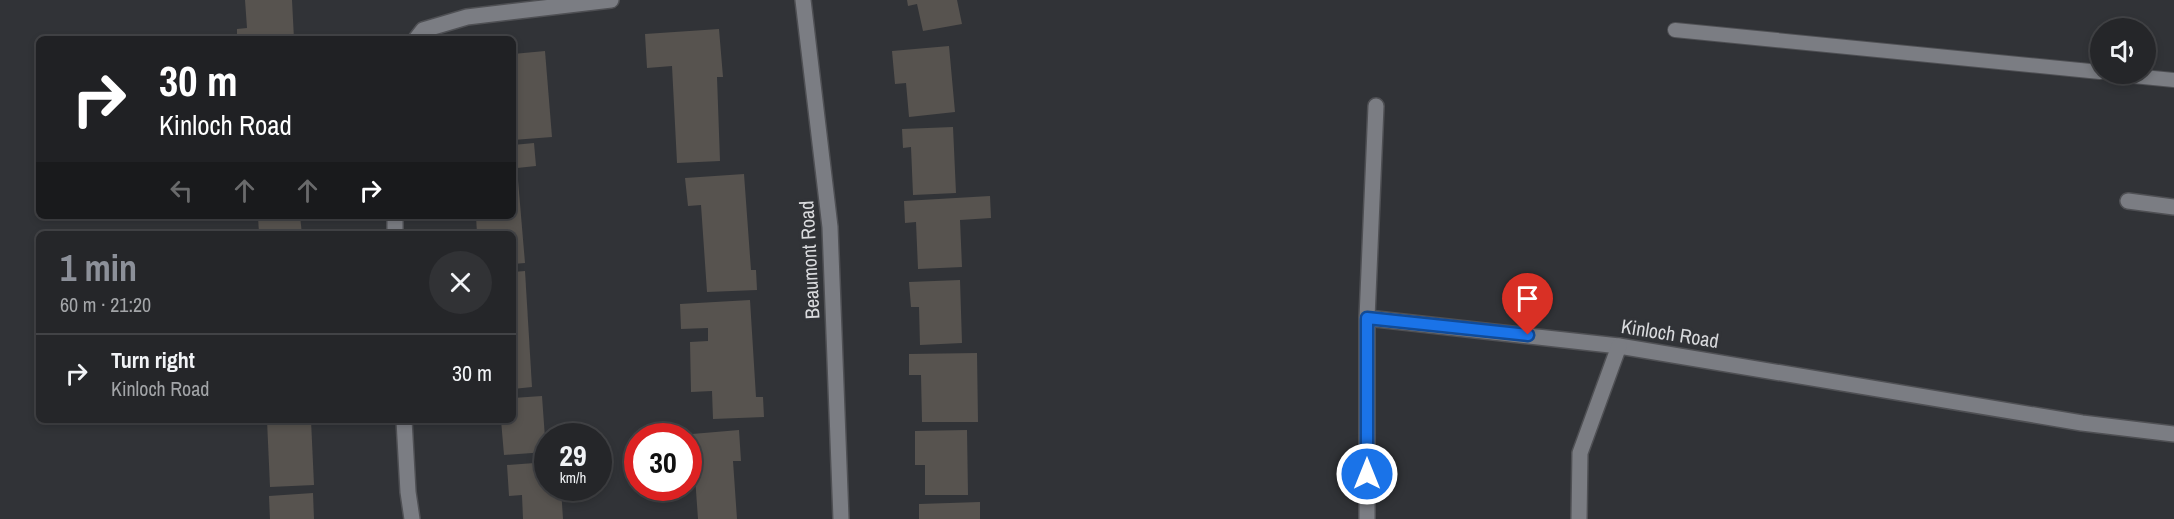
<!DOCTYPE html>
<meta charset="utf-8">
<style>
:root{--surface:#252629;--page:#313235;--text:#f1f3f6;--muted:#a3a5a8;--line:#424346;--accent:#8c9099}
body{margin:0;font-family:"Archivo Narrow",sans-serif;background:var(--page);color:var(--text);height:100vh;display:flex;flex-direction:column;font-size:22px;white-space:nowrap}
*{box-sizing:border-box;margin:0}
p{font-size:20px;color:var(--muted)}
.icon{flex:none;width:33px;height:33px;fill:none;stroke:currentColor;stroke-width:2;stroke-linecap:round;stroke-linejoin:round}
.map{position:relative;flex:1;overflow:hidden}
.side{position:absolute;left:36px;top:231px;width:480px;height:192px;display:flex;flex-direction:column;background:var(--surface);border-radius:9px;box-shadow:0 3px 9px #0003,0 0 0 2px var(--line)}
.side>*{flex:none}
.top-card{position:absolute;left:36px;top:36px;width:480px;height:183px;border-radius:9px;box-shadow:0 3px 9px #0003,0 0 0 2px var(--line);background:#202124;color:#fff;overflow:hidden}
.fabs{position:absolute;left:2090px;top:18px;display:grid;gap:12px}
.fabs a{display:grid;place-items:center;width:66px;height:66px;border-radius:50%;background:var(--surface);box-shadow:0 3px 9px #0003,0 0 0 2px var(--line);font-size:30px}
.speed{position:absolute;left:534px;top:423px;display:flex;gap:12px;font-size:30px;font-weight:700;text-align:center}
.speed>*{display:grid;place-content:center;width:78px;height:78px;border-radius:50%;background:var(--surface);box-shadow:0 3px 9px #0003,0 0 0 2px var(--line);line-height:1}
.speed small{font-size:15px;font-weight:400}
.speed .limit{border:9px solid #d22;background:#fff;color:#111}
.pin{position:absolute;display:grid;place-items:center;width:51px;height:51px;color:#fff;margin:-62px -26px;border-radius:50% 50% 50% 0;rotate:-45deg;box-shadow:0 0 6px #0007}
.pin .icon{rotate:45deg}
.me{position:absolute;width:66px;margin:-33px;rotate:0deg;stroke-linejoin:round;filter:drop-shadow(0 0 4px #0008)}
.turn{display:flex;align-items:center;gap:21px;height:126px;padding:0 24px;font-size:27px}
.turn .icon{width:78px;height:78px;stroke-width:2.5}
.turn b{display:block;font-size:42px;line-height:51px}
.lanes{display:flex;align-items:center;height:57px;padding:0 24px;background:#0003;justify-content:center;gap:30px;direction:ltr}
.lanes .off{opacity:.35}
.round{display:grid;place-items:center;flex:none;width:63px;height:63px;border-radius:32px;background:var(--page)}
.head{display:flex;align-items:center;justify-content:space-between;height:102px;padding:0 24px}
h1{font-size:36px;font-weight:700;line-height:45px;color:var(--accent)}
ul{padding:0;list-style:none}
li{display:flex;align-items:center;gap:18px;height:78px;padding:0 24px;border-top:2px solid var(--line)}
li div{flex:1}
li b{display:block;font-size:22px}
li em{font-style:normal}
.map>svg:first-child{display:block}
.building{fill:#57534f}
.lines{fill:none;stroke-linecap:round;stroke-linejoin:round}
.lane-casing{stroke:#4f5054;stroke-width:16}
.street-casing{stroke:#4f5054;stroke-width:18}
.lane{stroke:#7b7d83;stroke-width:14}
.street{stroke:#7b7d83;stroke-width:15}
.route-casing{stroke:#114b97;stroke-width:15}
.route{stroke:#1a73e8;stroke-width:10}
.labels{text-anchor:middle;dominant-baseline:central;stroke-width:6;stroke-linejoin:round;paint-order:stroke}
.street-label{font-size:20px;fill:#d9dadd;stroke:#313337}
</style>
<div class="map">
<svg width="2174" height="519" viewBox="0 0 2174 519">
<rect width="100%" height="100%" fill="#313337"/>
<g class="building">
<polygon points="245,0 292,0 294,39 237,39 237,29 247,28"/>
<polygon points="907,0 957,0 962,24 923,31 917,4 908,6"/>
<polygon points="719,29 723,77 717,77 720,161 677,163 672,66 647,68 645,34"/>
<polygon points="949,46 955,112 909,117 906,83 895,84 892,51"/>
<polygon points="545,51 552,137 513,140 513,54"/>
<polygon points="953,127 956,193 913,195 911,147 903,148 902,129"/>
<polygon points="534,143 536,166 517,168 525,263 513,264 513,234 477,234 476,216 513,216 513,145"/>
<polygon points="744,174 751,270 756,270 757,290 707,292 701,205 688,206 685,178"/>
<polygon points="990,196 991,218 960,220 962,267 918,269 916,222 905,223 904,201"/>
<polygon points="258,216 300,216 302,234 259,234"/>
<polygon points="525,271 532,387 513,389 513,272"/>
<polygon points="960,280 962,343 920,345 919,307 911,307 909,282"/>
<polygon points="750,300 756,397 763,397 764,417 713,419 712,391 691,392 690,342 708,341 708,328 681,329 680,304"/>
<polygon points="977,353 978,422 922,422 921,375 909,375 909,354"/>
<polygon points="542,396 546,452 504,455 501,420 513,420 513,398"/>
<polygon points="267,420 311,420 314,485 270,487"/>
<polygon points="739,430 741,461 733,461 737,519 698,519 692,434"/>
<polygon points="967,430 968,495 925,495 925,465 915,465 915,431"/>
<polygon points="548,462 548,488 561,488 563,519 523,519 522,495 509,496 507,465"/>
<polygon points="313,493 314,519 270,519 269,496"/>
<polygon points="980,502 980,519 919,519 919,504"/>
</g>
<g class="lines">
<g class="lane-casing">
<g id="lane">
<polyline points="1675,30 2100,72"/>
<polyline points="2113,74 2174,80"/>
</g>
</g>
<g class="street-casing">
<g id="street">
<polyline points="803,0 830,227 841,519"/>
<polyline points="416,39 423,30 467,17 611,0"/>
<polyline points="2128,201 2174,207"/>
<polyline points="395,216 395,234"/>
<polyline points="1367,318 1619,346 2082,423 2174,434"/>
<polyline points="404,420 408,492 412,519"/>
<polyline points="1367,519 1367,318 1376,106"/>
<polyline points="1579,519 1580,453 1619,346"/>
</g>
</g>
<use href="#lane" class="lane"/>
<use href="#street" class="street"/>
</g>
<g class="lines">
<g class="route-casing">
<polyline id="route" points="1367,474 1367,318 1528,335"/>
</g>
<use href="#route" class="route"/>
</g>
<g class="labels">
<g class="street-label">
<text transform="translate(809 260) rotate(-93)">Beaumont Road</text>
<text transform="translate(1670 333) rotate(9)">Kinloch Road</text>
</g>
</g>
</svg>
<div class="fabs">
<a><svg class="icon" aria-label="sound" viewBox="0 0 24 24"><path d="M4 9h4l5-4v14l-5-4H4zM17 9q2 3 0 6"/></svg></a>
</div>
<div class="speed"><div>29<small>km/h</small></div><div class="limit">30</div></div>
<div class="pin" style="left:1528px;top:335px;background:#d93025"><svg class="icon" aria-label="arrive" viewBox="0 0 24 24"><path d="M6 21V4h12l-3 4 3 4H6"/></svg></div>
<svg class="me" style="left:1367px;top:474px" viewBox="-20 -20 40 40"><circle r="17" fill="#1a73e8" stroke="#fff" stroke-width="3"/><path d="M0-11L8 9 0 5-8 9z" fill="#fff"/></svg>
<div class="top-card">
<div class="turn"><svg class="icon" aria-label="right" viewBox="0 0 24 24"><path d="M7 20v-9h11M14 6l5 5-5 5"/></svg><div><b>30 m</b>Kinloch Road</div></div>
<div class="lanes"><svg class="icon off" aria-label="left" viewBox="0 0 24 24"><path d="M17 20v-9H6M10 6l-5 5 5 5"/></svg><svg class="icon off" aria-label="ahead" viewBox="0 0 24 24"><path d="M12 20V5M6 11l6-6 6 6"/></svg><svg class="icon off" aria-label="ahead" viewBox="0 0 24 24"><path d="M12 20V5M6 11l6-6 6 6"/></svg><svg class="icon" aria-label="right" viewBox="0 0 24 24"><path d="M7 20v-9h11M14 6l5 5-5 5"/></svg></div>
</div>
<section class="side">
<div class="head"><div><h1>1 min</h1><p>60 m · 21:20</p></div><a class="round"><svg class="icon" aria-label="close" viewBox="0 0 24 24"><path d="M6 6l12 12M18 6L6 18"/></svg></a></div>
<ul>
<li><svg class="icon" aria-label="right" viewBox="0 0 24 24"><path d="M7 20v-9h11M14 6l5 5-5 5"/></svg><div><b>Turn right</b><p>Kinloch Road</p></div><em>30 m</em></li>
</ul>
</section>
</div>
